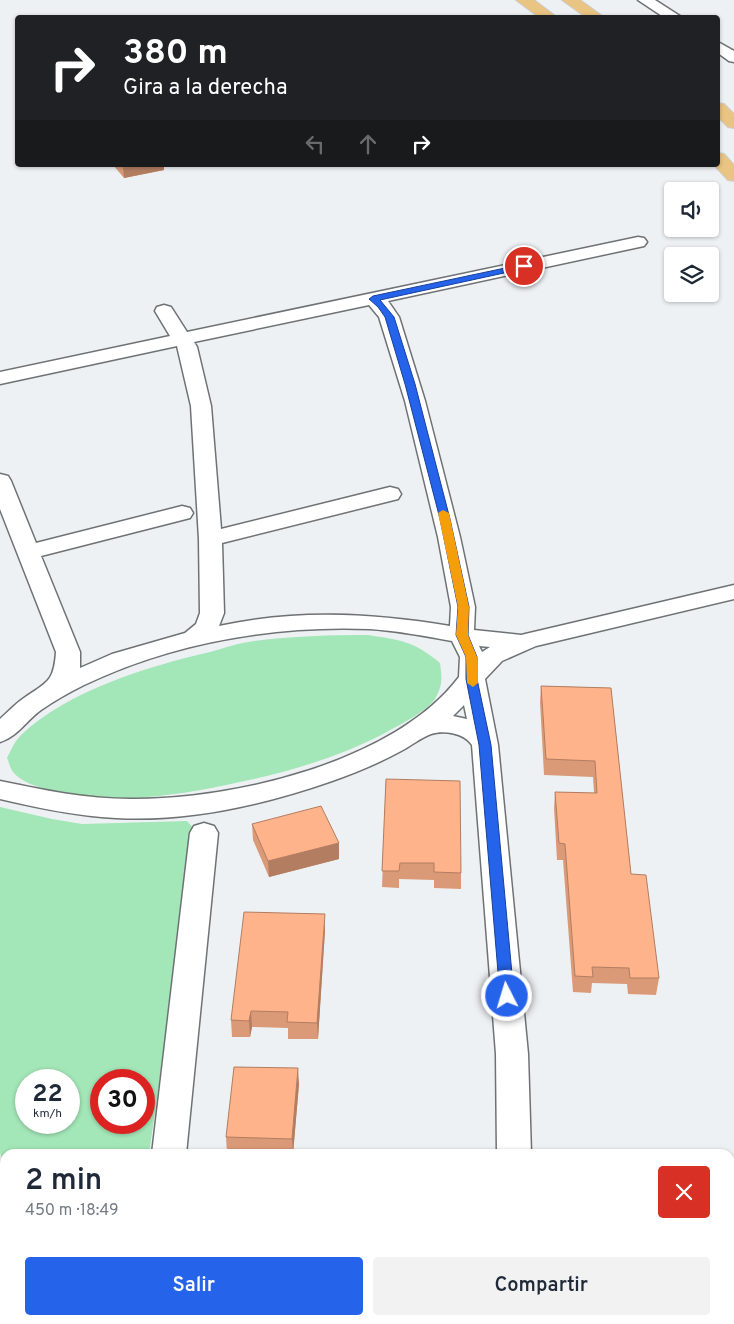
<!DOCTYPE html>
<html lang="es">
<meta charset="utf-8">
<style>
:root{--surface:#fff;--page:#f2f2f3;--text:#1f2937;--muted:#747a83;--accent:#2563eb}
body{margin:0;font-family:Overpass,sans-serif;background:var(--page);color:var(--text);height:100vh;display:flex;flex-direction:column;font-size:19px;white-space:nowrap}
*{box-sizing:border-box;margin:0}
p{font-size:16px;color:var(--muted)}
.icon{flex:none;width:28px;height:28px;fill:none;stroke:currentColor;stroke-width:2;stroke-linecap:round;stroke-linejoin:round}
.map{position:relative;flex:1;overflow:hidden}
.sheet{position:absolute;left:0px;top:1149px;width:735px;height:176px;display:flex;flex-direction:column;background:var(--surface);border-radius:15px 15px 0 0;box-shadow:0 1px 4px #0004}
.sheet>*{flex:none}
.top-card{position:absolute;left:15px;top:15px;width:705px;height:152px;border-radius:5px;box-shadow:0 1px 4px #0004;background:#202124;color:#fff;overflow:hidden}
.buttons{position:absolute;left:664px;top:182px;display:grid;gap:10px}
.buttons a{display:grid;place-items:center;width:55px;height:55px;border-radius:5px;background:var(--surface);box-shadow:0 1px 4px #0004;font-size:25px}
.speed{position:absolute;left:15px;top:1069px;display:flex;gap:10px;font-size:25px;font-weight:700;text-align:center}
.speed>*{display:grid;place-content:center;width:65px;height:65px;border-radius:50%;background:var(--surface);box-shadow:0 1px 4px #0004;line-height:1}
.speed small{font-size:12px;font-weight:400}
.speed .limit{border:8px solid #d22;background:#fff;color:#111}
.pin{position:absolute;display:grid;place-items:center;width:42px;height:42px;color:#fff;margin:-21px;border:2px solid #fff;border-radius:50%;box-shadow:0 1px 5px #0007}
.me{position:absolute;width:55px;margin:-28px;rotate:355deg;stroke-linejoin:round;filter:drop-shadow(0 0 4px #0008)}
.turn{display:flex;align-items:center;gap:18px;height:105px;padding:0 25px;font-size:22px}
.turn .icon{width:65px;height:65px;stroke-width:2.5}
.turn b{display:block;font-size:35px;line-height:42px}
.lanes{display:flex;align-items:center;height:48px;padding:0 25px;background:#0003;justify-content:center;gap:25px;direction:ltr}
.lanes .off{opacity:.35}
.round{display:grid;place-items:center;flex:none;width:52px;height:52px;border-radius:5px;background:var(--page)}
.headline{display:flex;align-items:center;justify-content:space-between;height:85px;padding:0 25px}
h1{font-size:30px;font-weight:600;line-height:38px}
.button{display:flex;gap:10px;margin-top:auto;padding:10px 25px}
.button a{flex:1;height:58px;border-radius:5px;background:var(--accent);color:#fff;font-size:20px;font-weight:600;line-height:58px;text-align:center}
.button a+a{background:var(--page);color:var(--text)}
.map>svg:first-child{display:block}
.green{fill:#a3e6b7;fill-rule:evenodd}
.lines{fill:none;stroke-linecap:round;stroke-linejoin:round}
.minor-casing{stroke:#6f7274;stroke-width:3}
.motorway-casing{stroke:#cecece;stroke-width:2}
.minor{fill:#fff;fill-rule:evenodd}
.motorway{fill:#e9c483;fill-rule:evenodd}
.wall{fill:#da9a77}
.shaded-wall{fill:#b27d61}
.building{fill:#feb38a;stroke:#b27d61}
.route{fill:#2563eb;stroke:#184099}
.slow{fill:#f59e0b}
</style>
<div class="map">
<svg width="734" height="1324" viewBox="0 0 734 1324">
<rect width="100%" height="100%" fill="#eef1f4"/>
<g class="green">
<path d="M368,635C400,640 414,641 440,663C442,678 443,685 435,699C426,712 399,725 385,733C335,759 282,774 226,785C168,797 108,805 50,790C37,787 21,782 13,772C10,768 9,762 7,758C11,750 15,741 21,735C67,691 149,666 210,652C224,648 239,643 254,641C292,636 330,635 368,635Z"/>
<path d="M0,807L52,819L82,824L187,821L195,830L149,1154H5V1172L0,1152ZM26,1080H69V1122H26ZM101,1080H144V1122H101Z"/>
<polygon points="41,1320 123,1320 122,1324 42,1324"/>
</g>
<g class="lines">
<g class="minor-casing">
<g id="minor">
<polygon points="638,0 655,0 683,18 665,18"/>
<polygon points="718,42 734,51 734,62 729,61 718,53"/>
<path d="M638,237L644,238L647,242L644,246L388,301L399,317L425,401L460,537L475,607L474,630L521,635L734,585V599L536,646L502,661L485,679L498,745L528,1054L531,1154H497L496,1054L472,745C464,733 444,730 431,734C420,738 411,746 401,751C379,763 355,773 332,781C263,805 188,822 116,818C77,816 38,808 0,799V781C43,790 87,799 131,799C233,800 395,762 459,677L460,657L452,641C425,636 398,631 370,629C273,625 171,643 84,685C70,692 54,701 41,710C27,720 17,737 0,742V719C8,712 15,704 24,698C47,682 54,682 56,652L0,509V474L8,476L11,481L36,543L182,506L190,508L193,513L190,518L41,556L80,652V668L112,654L185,633L196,624L200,613L199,539L191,406L177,346L0,384V372L170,336L155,311L157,307L164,305L171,307L187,332ZM369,305L379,317L405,401L438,537L451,607L450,626C372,613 296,609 219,626L224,613L222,543L398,499L401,494L398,489L390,487L221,529L211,406L197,347L194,342ZM479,646L490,647L482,652ZM464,705L467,719L453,716Z"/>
<polygon points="204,823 214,826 218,833 186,1154 152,1154 190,833 194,826"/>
<polygon points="0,1232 5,1233 5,1283 0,1281"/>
<polygon points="5,1309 5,1320 36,1320 37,1324 1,1324 0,1320"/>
<rect x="125" y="1320" width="36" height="4"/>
<rect x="500" y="1320" width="36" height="4"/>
</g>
</g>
<g class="motorway-casing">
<g id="motorway">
<polygon points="516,0 534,0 558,18 540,18"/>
<polygon points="562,0 580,0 605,18 587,18"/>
<polygon points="718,103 724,104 734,114 734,128 728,127 718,117"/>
<polygon points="718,153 724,154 734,165 734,181 728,180 714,165 718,165"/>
</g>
</g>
<use href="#minor" class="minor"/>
<use href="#motorway" class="motorway"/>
</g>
<g class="wall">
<polygon points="113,165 164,165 164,170 124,178"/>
<polygon points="541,686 611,688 631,874 659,978 656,995 628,994 627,984 592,983 591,993 573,992 563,860 557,860 554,808 555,792 594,793 593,777 544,775 540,702"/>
<polygon points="386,779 461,873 461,889 434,888 434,880 399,879 399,888 382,887"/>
<polygon points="252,824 339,843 339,859 269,877 253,840"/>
<polygon points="325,930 318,1039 288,1039 288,1028 252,1027 250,1037 232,1037 231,1020"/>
<polygon points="299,1084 293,1154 227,1153 226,1137"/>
</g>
<g class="shaded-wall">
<polygon points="139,165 164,165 164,170 124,178 123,168"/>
<polygon points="339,843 339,859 269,877 268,861"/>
<polygon points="325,914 325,930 318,1039 317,1023"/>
<polygon points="251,1011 252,1027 250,1037 249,1021"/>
<polygon points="298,1068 299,1084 293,1154 292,1139"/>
</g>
<g class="building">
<polygon points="121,165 139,165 123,168"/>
<polygon points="541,686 611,688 631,874 646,875 659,978 630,978 629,968 592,967 593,977 575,976 565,844 559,843 555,792 597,793 595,761 546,759"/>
<polygon points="386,779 460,781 461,873 434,872 434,863 400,863 399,871 382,871"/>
<polygon points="321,806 339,843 268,861 252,824"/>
<polygon points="244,912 325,914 317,1023 287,1022 288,1012 251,1011 249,1021 231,1020"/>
<polygon points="234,1067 298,1068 292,1139 226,1137"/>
</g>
<polygon class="route" points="524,264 529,266 527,268 380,300 394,317 415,384 450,519 469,607 468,635 477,657 477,679 491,745 514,996 512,1000 507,1001 502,1000 500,996 479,745 466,679 466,657 456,635 458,607 440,519 405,384 385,317 378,307 369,299 373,296"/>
<polygon class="slow" points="443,510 449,513 469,607 468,635 477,657 478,683 473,687 467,683 466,657 456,635 458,607 438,513"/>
</svg>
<div class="buttons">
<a><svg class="icon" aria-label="sound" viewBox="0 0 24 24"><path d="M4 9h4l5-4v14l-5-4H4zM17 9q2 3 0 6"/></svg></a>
<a><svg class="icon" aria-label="layers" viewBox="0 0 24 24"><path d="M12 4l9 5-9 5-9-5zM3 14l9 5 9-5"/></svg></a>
</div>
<div class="speed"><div>22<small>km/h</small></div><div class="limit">30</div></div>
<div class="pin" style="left:524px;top:266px;background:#d93025"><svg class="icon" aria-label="arrive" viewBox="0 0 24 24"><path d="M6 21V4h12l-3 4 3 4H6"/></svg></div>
<svg class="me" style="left:507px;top:996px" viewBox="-20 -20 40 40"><circle r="17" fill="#2563eb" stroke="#fff" stroke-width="3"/><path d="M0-11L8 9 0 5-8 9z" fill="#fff"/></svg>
<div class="top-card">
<div class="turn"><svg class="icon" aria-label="right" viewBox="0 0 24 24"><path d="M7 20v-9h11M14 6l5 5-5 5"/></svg><div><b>380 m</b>Gira a la derecha</div></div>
<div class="lanes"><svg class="icon off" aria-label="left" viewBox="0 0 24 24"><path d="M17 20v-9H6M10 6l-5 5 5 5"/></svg><svg class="icon off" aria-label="ahead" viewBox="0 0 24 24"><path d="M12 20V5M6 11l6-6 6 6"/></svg><svg class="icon" aria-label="right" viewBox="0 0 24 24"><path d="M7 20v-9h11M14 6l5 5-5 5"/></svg></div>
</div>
<section class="sheet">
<div class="headline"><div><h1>2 min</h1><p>450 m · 18:49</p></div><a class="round" style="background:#d93025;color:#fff"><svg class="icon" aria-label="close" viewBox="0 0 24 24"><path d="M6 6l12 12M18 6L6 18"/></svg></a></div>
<div class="button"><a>Salir</a><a>Compartir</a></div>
</section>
</div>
